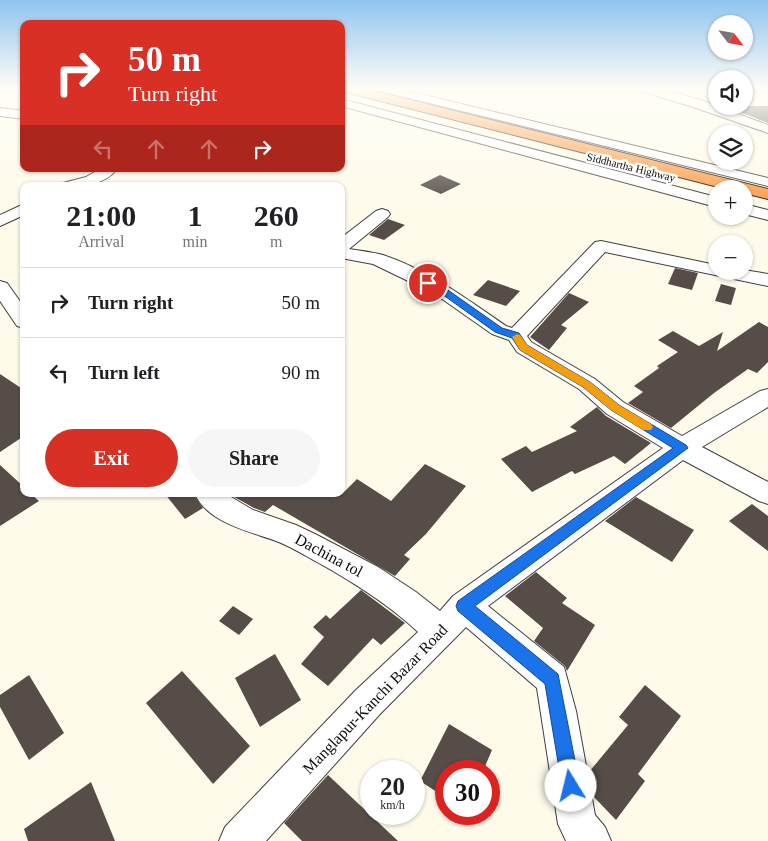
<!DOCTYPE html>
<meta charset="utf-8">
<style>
:root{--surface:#fff;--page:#f6f6f6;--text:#202124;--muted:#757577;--line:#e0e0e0;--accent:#d93025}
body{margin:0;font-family:Georgia,serif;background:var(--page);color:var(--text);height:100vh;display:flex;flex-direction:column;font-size:19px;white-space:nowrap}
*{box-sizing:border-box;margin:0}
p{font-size:16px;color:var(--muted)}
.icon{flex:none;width:28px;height:28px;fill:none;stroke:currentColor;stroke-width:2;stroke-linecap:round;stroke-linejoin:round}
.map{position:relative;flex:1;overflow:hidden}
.sheet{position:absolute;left:20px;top:182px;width:325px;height:315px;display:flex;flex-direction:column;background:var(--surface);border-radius:10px;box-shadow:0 1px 4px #0004}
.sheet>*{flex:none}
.banner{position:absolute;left:20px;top:20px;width:325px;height:152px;border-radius:10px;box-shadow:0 1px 4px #0004;background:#d93025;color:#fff;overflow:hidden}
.needle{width:32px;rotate:121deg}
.tools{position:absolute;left:708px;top:15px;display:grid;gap:10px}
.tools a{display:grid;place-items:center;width:45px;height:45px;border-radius:50%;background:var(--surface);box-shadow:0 1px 4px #0004;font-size:25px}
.speed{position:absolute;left:360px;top:760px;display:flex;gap:10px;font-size:25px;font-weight:700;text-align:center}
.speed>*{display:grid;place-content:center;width:65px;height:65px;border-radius:50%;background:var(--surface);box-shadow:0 1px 4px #0004;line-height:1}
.speed small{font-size:12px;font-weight:400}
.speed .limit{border:8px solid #d22;background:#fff;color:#111}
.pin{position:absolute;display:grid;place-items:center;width:42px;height:42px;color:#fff;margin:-21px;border:2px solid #fff;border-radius:50%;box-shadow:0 1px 5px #0007}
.me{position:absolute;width:55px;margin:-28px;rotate:351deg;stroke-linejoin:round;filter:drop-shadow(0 0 4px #0008)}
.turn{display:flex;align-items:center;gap:18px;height:105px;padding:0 25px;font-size:22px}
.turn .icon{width:65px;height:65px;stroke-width:2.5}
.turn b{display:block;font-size:35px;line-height:42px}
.lanes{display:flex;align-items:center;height:48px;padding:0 25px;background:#0003;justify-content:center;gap:25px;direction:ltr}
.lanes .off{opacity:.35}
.eta{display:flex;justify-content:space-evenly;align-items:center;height:85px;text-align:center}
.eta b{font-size:30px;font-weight:800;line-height:35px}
.cta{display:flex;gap:10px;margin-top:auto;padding:10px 25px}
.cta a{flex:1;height:58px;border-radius:30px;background:var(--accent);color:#fff;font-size:20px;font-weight:800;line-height:58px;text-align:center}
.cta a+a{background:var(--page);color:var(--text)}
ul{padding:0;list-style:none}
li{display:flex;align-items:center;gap:15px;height:70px;padding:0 25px;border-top:1px solid var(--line)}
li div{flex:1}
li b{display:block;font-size:19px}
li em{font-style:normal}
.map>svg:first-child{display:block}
.building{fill:#564d48}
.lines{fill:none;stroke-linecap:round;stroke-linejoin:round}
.minor-casing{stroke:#3f3f3f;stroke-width:2}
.highway-casing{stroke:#1d1d1d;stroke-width:2}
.minor{fill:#fff;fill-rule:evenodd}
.highway{fill:#ff9d49;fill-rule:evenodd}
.route{fill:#1a73e8;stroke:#114b97}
.slow{fill:#f59e0b}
.labels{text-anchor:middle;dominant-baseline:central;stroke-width:5;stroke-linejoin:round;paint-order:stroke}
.far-street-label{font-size:11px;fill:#0c0c0c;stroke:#fff}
.near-street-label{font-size:16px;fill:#0c0c0c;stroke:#fff}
</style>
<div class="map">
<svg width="768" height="841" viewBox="0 0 768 841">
<rect width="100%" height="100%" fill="#fffbeb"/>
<g class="building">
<polygon points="724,106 768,106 768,123 753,117"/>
<polygon points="440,175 461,184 441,194 420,185"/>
<polygon points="388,219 405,225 384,240 369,235"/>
<polygon points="675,268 698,273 692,290 668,284"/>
<polygon points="488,280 520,291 506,306 473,295"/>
<polygon points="721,284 736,288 731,305 715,301"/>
<polygon points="569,293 589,302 561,325 567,328 549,350 530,337"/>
<polygon points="759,322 768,327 768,362 757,373 748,369 714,393 671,428 628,403 643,392 634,386 659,368 657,366 678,352 658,340 673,331 699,346 723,332 717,351"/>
<polygon points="0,374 24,390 24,436 0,452"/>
<polygon points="597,407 606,416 651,443 625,464 614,456 575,474 572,471 532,492 501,459 526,446 532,452 577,431 570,427"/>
<polygon points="425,464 466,486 426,534 404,555 410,559 395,576 273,505 265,512 254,508 229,494 342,494 357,479 391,501"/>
<polygon points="0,465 24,487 24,494 31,494 39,501 0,526"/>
<polygon points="165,494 193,494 203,508 185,519"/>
<polygon points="636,497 694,530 672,562 605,521"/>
<polygon points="752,504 768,516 768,551 729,521"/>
<polygon points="536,572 567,598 562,603 595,625 567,671 565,666 534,641 543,628 505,596"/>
<polygon points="361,590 405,623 381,645 373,638 328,686 301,664 324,637 313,627 326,615 330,619"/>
<polygon points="233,606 253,619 239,635 219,621"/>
<polygon points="275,654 301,700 260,727 235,678"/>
<polygon points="182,671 250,746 213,784 146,703"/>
<polygon points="29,675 64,733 29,760 0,707 0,695"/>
<polygon points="645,685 681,716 638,774 645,781 616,820 593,796 589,772 628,725 619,717"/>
<polygon points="449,724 492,750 483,771 446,771 446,798 420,781"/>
<polygon points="328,775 398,841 302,841 284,823"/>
<polygon points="91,782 115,841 28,841 24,829"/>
</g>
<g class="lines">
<g class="minor-casing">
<g id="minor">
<polygon points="375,88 395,88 768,178 768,186 376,90"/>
<path d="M636,88C680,88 726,110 768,125V133L693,107L637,90Z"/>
<polygon points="341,99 716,197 716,207 341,106"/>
<polygon points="0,108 24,111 24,119 0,116"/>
<path d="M100,169H117C104,186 80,187 61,186L63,183L86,177Z"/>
<polygon points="24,204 24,215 0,226 0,215"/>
<polygon points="744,204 768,210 768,220 744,214"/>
<path d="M382,209L388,211L390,214L388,217L349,249C360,251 372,252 383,255C428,270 467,299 506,326L512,328L595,242L601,241L716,265V271H744V270L768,274V286L605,252L527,336L531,342L595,379L623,402L682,436L760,391L768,389V407L702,447L768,482V504L759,501L683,460L488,606L564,667L576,711L595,815L605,827L611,841H566L558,824L537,688L466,627L380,714L266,841H219L225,827L356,690L418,632C388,604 353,582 317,562C304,555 290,546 276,541C249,531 208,523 195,494H226L253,510L296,525L317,535L378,567L416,592L440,611L453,596L663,448L607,414L579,389L517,352L509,340L492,334L435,294L373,264L341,258V238L376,211Z"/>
<polygon points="0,281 7,283 24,307 24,328 17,326 0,301"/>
</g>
</g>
<g class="highway-casing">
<polygon id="highway" points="341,88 362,88 768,189 768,199 744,193 744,189 726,189 341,91"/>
</g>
<use href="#minor" class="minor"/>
<use href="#highway" class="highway"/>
</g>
<linearGradient id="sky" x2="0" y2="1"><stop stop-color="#90c4f0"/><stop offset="0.43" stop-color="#fffdf6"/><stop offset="1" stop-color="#fffdf6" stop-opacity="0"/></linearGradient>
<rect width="768" height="206" fill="url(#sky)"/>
<polygon class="route" points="428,280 445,288 502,328 519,333 527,345 590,382 619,405 686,445 688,448 475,606 558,674 580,786 577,793 571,795 565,793 562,786 545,684 458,611 456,606 458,601 673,448 611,410 583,387 520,350 512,338 495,332 439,292 425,285 424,283"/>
<polygon class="slow" points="517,334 520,335 527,345 590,382 619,405 651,424 653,427 651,430 643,430 611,410 583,387 520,350 512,337"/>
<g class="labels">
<g class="far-street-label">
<text transform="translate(631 167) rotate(14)">Siddhartha Highway</text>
</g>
<g class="near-street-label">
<text transform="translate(329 555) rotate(28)">Dachina tol</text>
<text transform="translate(375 699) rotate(-46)">Manglapur-Kanchi Bazar Road</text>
</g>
</g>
</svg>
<div class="tools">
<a><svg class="needle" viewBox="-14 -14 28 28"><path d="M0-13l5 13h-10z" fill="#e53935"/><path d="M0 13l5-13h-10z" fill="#757577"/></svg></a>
<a><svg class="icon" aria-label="sound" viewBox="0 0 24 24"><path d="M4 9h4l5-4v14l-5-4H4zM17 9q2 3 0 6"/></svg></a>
<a><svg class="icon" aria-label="layers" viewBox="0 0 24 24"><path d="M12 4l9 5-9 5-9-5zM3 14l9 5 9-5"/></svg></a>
<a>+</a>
<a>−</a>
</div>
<div class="speed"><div>20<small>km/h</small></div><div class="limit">30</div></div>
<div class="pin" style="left:428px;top:283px;background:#d93025"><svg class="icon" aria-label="arrive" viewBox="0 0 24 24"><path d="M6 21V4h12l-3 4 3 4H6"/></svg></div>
<svg class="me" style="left:571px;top:786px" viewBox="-20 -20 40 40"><circle r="19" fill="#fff"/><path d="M0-13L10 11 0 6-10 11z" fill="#1a73e8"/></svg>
<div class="banner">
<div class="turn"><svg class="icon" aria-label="right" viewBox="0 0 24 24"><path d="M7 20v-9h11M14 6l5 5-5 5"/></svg><div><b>50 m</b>Turn right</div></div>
<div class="lanes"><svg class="icon off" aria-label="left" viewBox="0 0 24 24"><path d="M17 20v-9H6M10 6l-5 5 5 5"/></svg><svg class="icon off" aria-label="ahead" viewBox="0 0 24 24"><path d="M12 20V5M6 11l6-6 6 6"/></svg><svg class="icon off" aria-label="ahead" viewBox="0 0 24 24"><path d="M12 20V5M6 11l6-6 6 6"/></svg><svg class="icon" aria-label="right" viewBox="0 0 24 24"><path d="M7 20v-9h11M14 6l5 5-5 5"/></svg></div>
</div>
<section class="sheet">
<div class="eta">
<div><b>21:00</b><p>Arrival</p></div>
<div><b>1</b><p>min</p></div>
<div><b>260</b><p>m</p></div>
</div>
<ul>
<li><svg class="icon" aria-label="right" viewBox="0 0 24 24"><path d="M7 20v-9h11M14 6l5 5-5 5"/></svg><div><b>Turn right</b></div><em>50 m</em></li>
<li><svg class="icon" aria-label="left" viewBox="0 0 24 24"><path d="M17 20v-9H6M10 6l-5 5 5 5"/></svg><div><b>Turn left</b></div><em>90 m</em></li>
</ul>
<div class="cta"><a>Exit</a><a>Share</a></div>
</section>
</div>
